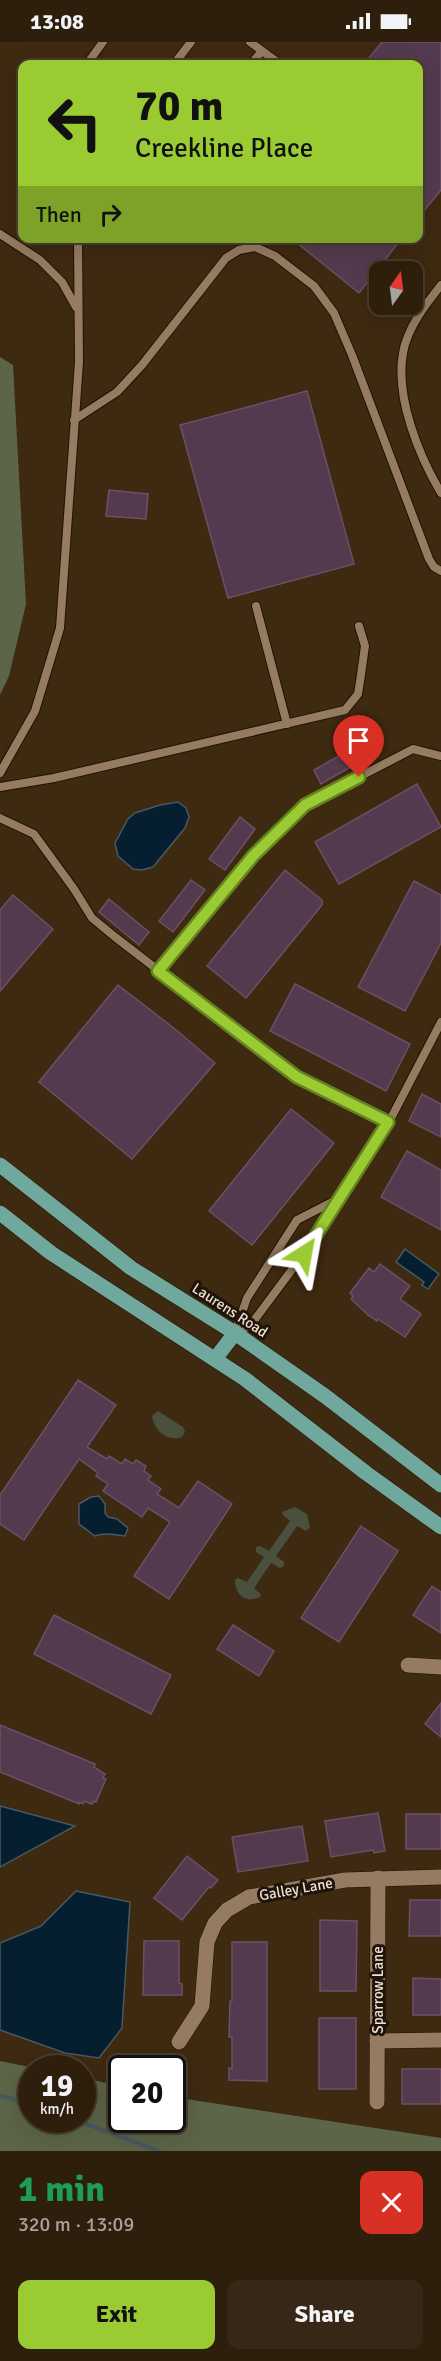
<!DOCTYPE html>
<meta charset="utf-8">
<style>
:root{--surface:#2e1f0d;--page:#362716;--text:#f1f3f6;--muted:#a7a29d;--line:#493d2e;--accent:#9bcb32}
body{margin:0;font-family:Signika,sans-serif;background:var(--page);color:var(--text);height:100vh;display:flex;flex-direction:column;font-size:22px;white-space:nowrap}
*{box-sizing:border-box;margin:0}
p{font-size:20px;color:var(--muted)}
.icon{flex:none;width:33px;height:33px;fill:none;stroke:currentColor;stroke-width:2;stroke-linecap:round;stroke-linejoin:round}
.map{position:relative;height:2109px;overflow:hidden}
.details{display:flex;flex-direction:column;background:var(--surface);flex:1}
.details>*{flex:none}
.top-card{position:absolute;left:18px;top:18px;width:405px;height:183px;border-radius:12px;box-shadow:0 6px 24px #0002,0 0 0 2px var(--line);background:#9bcb32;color:#111;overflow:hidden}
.needle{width:39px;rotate:14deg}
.fabs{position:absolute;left:369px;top:219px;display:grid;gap:12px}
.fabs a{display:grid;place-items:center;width:54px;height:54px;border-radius:12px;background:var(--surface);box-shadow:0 6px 24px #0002,0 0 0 2px var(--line);font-size:30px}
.speed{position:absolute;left:18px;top:2013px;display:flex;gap:12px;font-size:30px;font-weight:700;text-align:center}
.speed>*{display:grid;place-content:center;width:78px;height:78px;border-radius:50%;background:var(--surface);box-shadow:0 6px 24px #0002,0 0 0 2px var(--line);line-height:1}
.speed small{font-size:15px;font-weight:400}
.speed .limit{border:3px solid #111;border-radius:9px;background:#fff;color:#111}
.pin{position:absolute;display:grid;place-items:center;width:51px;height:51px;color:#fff;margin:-62px -26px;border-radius:50% 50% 50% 0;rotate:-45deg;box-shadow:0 0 6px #0007}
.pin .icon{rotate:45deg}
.me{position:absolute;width:66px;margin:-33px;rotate:34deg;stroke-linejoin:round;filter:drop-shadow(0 0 4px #0008)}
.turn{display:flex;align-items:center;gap:21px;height:126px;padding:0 18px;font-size:27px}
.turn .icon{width:78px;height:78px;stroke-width:2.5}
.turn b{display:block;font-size:42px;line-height:51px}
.then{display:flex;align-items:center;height:57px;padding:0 18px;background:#0003;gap:12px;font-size:22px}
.round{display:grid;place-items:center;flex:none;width:63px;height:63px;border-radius:12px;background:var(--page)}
.head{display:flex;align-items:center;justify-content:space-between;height:102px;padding:0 18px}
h1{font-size:36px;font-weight:700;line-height:45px;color:#1e9e55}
.action{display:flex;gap:12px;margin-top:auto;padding:12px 18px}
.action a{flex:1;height:69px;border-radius:12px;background:var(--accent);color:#111;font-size:24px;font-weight:700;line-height:69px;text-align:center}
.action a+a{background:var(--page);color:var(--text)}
.status{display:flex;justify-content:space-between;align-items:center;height:42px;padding:0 30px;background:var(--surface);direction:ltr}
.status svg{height:16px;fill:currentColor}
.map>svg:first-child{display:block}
.green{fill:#4a503d}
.forest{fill:#5c6548}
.water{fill:#051e30;stroke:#4b5860;stroke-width:1.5}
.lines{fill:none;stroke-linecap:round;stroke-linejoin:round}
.stream{stroke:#4b5860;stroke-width:4.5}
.building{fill:#543a4e;stroke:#6c5066;stroke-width:1.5}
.service-casing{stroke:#241100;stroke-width:10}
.minor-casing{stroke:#241100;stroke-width:16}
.primary-casing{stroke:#241100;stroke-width:16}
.service{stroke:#947b61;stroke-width:8}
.minor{stroke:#947b61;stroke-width:15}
.primary{stroke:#71a89e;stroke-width:15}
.route-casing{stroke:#658420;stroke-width:15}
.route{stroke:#9bcb32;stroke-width:10}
.labels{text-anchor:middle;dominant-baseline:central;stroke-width:6;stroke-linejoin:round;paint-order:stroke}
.street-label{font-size:15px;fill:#eddfd1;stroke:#1e140a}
</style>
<div class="status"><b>13:08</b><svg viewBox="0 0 49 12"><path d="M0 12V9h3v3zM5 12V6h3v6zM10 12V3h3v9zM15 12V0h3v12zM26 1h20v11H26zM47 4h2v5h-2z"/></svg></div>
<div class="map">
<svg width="441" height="2109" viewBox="0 0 441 2109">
<rect width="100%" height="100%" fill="#3e2911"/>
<g class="green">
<path d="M158,1369L183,1385L185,1390L182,1395C168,1400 154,1389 152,1374Z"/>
<path d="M295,1465L307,1472L310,1486L306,1489L297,1484L276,1514L284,1520V1524L280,1526L271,1521L254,1546L261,1552L260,1555C246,1562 235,1553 235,1538L238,1536L247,1540L264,1515L256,1510V1505L260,1504L269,1509L290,1479L283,1473L282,1470Z"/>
</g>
<g class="forest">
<polygon points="0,315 13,323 26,562 9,634 0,653"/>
<polygon points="0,2019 35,2026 32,2026 32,2078 82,2078 83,2036 121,2044 122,2078 172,2078 173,2055 441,2096 441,2109 0,2109"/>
</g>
<g class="water">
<polygon points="178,760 186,766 189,775 185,786 153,825 142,828 133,827 118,814 115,801 128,777 135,771 160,763"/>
<polygon points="405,1207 439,1232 428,1247 422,1243 424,1240 396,1220"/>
<path d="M99,1454L105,1462V1471L108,1475L117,1477L128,1486L125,1494C114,1493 106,1490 95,1494L79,1482V1462L91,1455Z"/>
<polygon points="0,1764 75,1784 0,1825"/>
<polygon points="76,1849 130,1860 122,1986 99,2016 65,2011 0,1988 0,1901 41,1884"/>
</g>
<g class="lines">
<g class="stream">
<polyline points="0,2054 32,2062"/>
<polyline points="76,2078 159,2109"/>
</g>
</g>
<g class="building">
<polygon points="382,0 441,0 441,148 418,176 418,22 364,22"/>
<polygon points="291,196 402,196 359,251"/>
<polygon points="307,349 354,522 228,556 180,383"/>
<polygon points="109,448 148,452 146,477 106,474"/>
<polygon points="358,703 366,716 321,742 314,728"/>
<polygon points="417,742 441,785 339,842 315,800"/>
<polygon points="240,775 255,787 225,828 209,817"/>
<polygon points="285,828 322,858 322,863 246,956 207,924"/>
<polygon points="191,838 205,848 173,890 159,879"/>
<polygon points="414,839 441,853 441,901 405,969 358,945"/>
<polygon points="13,853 53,887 0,949 0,868"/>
<polygon points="109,857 149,890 139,903 99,870"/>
<polygon points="295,942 410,1002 386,1049 270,989"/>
<polygon points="118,943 175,987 215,1021 132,1117 39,1040"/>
<polygon points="422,1052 441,1062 441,1095 409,1079"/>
<polygon points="291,1067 334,1101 252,1203 209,1169"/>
<polygon points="407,1109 441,1128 441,1188 381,1155"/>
<polygon points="380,1222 410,1244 400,1257 421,1272 405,1295 378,1277 377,1279 368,1273 351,1257 353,1254 350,1251 369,1226 374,1230"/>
<polygon points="78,1338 116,1363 87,1405 107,1417 109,1414 122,1422 125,1417 133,1422 136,1418 146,1424 144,1429 151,1434 148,1438 161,1447 157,1452 179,1466 198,1439 232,1462 169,1557 134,1534 170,1480 148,1466 142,1475 103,1449 108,1442 96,1434 98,1431 79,1417 24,1498 0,1482 0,1453"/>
<polygon points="361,1484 398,1509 339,1600 301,1576"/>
<polygon points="432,1544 441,1550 441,1591 413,1573"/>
<polygon points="54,1573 171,1633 151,1672 34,1612"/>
<polygon points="233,1583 274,1609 259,1634 217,1607"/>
<polygon points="441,1661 441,1695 425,1682"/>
<polygon points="0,1683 95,1722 94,1725 105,1732 103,1736 106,1737 96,1760 94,1759 92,1762 84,1759 83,1762 79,1760 79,1762 0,1730"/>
<polygon points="378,1771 385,1809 374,1811 373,1808 331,1815 325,1779"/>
<rect x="406" y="1772" width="35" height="35"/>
<polygon points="302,1784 308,1819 238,1830 232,1795"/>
<polygon points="187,1814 218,1838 211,1846 209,1845 182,1878 154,1856"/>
<polygon points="410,1858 441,1858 441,1894 409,1894"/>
<polygon points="320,1878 357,1879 356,1949 320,1949"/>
<polygon points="144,1899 179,1899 179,1941 182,1942 182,1953 143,1953"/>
<polygon points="232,1900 267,1900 267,2039 229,2038 229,2026 232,2027 232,1995 229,1995 230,1959 232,1959"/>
<polygon points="413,1936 441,1937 441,1973 413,1973"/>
<rect x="319" y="1976" width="37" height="71"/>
<rect x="402" y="2027" width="39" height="35"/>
</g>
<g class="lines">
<g class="service-casing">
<g id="service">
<polyline points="250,0 280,22"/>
<polyline points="87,22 103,0"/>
<polyline points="174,22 191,0"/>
<polyline points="251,22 262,9"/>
<polyline points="0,192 40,218 62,240 76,265"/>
<path d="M441,243C426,262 407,286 403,311C395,355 419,414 441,451"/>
<polyline points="74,378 117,350 142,323 226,216 239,208 255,205 275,214 314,244 334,271 352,313 429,517 434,525 441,529"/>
<polyline points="256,564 287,682"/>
<polyline points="0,731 35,669 60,586 79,320 78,196"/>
<polyline points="0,745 54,736 345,668 358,652 361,633 365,604 359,584"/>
<polyline points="0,776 34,792 74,847 92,876 115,895 297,1035 389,1080"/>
<polyline points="158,929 253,814 305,763 413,707 441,714"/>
<polyline points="235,1291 250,1284 317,1194 389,1080 441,980"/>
<polyline points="235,1291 247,1256 297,1178 338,1157"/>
</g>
</g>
<g class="minor-casing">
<g id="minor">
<polyline points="408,1623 441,1625"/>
<polyline points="377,1999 441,1998"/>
<polyline points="179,2000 202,1964 207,1900 215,1881 227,1868 249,1855 345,1838 441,1835"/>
<polyline points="377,2060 378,1836"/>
</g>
</g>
<g class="primary-casing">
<g id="primary">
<polyline points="0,1123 131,1226 235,1291 325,1354 441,1443"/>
<polyline points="0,1171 51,1211 245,1337 366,1431 441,1485"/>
<polyline points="215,1317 235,1291"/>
</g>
</g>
<use href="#service" class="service"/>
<use href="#minor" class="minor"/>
<use href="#primary" class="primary"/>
</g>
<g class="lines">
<g class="route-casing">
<polyline id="route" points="304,1212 388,1080 297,1035 158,929 253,814 305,763 359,735"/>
</g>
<use href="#route" class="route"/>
</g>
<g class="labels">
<g class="street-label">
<text transform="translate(230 1268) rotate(33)">Laurens Road</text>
<text transform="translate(296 1847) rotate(-10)">Galley Lane</text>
<text transform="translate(378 1948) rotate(-90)">Sparrow Lane</text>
</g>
</g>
</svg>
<div class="fabs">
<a><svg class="needle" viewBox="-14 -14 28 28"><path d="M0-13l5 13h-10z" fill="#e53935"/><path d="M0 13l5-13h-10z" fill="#a7a29d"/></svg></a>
</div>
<div class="speed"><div>19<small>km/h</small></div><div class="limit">20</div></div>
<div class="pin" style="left:359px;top:735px;background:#d93025"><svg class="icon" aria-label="arrive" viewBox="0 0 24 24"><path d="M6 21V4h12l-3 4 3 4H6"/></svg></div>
<svg class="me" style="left:304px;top:1212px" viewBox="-20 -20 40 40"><path d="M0-17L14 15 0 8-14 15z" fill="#9bcb32" stroke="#fff" stroke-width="4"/></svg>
<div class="top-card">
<div class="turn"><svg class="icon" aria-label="left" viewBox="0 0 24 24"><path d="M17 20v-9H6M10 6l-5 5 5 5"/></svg><div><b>70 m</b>Creekline Place</div></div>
<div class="then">Then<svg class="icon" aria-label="right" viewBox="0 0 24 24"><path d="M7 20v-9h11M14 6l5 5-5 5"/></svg></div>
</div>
</div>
<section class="details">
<div class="head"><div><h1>1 min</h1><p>320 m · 13:09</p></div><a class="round" style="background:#d93025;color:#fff"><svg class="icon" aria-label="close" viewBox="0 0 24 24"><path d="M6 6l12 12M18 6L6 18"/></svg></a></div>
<div class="action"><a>Exit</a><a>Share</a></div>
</section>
